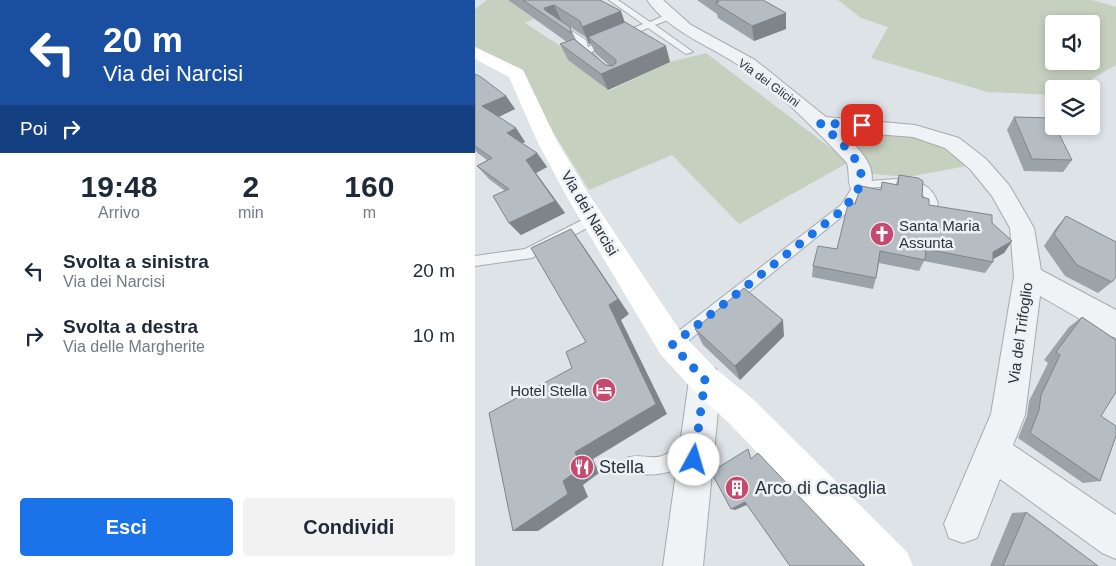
<!DOCTYPE html>
<html lang="it">
<style>
:root{--surface:#fff;--page:#f2f2f3;--text:#1f2937;--muted:#747a83;--accent:#1a73e8}
body{margin:0;font-family:Helvetica,sans-serif;background:var(--page);color:var(--text);height:100vh;display:flex;flex-direction:column;font-size:19px;white-space:nowrap}
*{box-sizing:border-box;margin:0}
p{font-size:16px;color:var(--muted)}
.icon{flex:none;width:28px;height:28px;fill:none;stroke:currentColor;stroke-width:2;stroke-linecap:round;stroke-linejoin:round}
.map{position:relative;flex:1;overflow:hidden}
.drawer{display:flex;flex-direction:column;background:var(--surface);width:475px}
.drawer>*{flex:none}
.hud{background:#1a4fa0;color:#fff;overflow:hidden}
.controls{position:absolute;left:570px;top:15px;display:grid;gap:10px}
.controls a{display:grid;place-items:center;width:55px;height:55px;border-radius:5px;background:var(--surface);box-shadow:0 2px 8px #0003;font-size:25px}
.pin{position:absolute;display:grid;place-items:center;width:42px;height:42px;color:#fff;margin:-21px;border-radius:10px;box-shadow:0 2px 8px #0006}
.me{position:absolute;width:55px;margin:-28px;rotate:6deg;stroke-linejoin:round;filter:drop-shadow(0 0 4px #0008)}
.turn{display:flex;align-items:center;gap:18px;height:105px;padding:0 20px;font-size:22px}
.turn .icon{width:65px;height:65px;stroke-width:2.5}
.turn b{display:block;font-size:35px;line-height:42px}
.then{display:flex;align-items:center;height:48px;padding:0 20px;background:#0003;gap:10px;font-size:19px}
.eta{display:flex;justify-content:space-evenly;align-items:center;height:85px;text-align:center}
.eta b{font-size:30px;font-weight:600;line-height:35px}
.button{display:flex;gap:10px;margin-top:auto;padding:10px 20px}
.button a{flex:1;height:58px;border-radius:5px;background:var(--accent);color:#fff;font-size:20px;font-weight:600;line-height:58px;text-align:center}
.button a+a{background:var(--page);color:var(--text)}
ul{padding:0;list-style:none}
li{display:flex;align-items:center;gap:15px;height:65px;padding:0 20px}
li div{flex:1}
li b{display:block;font-size:19px}
li em{font-style:normal}
main{display:flex;flex:1;min-height:0}
.map>svg:first-child{display:block}
.green{fill:#c6d0bf;fill-rule:evenodd}
.lines{fill:none;stroke-linecap:round;stroke-linejoin:round}
.lane-casing{stroke:#a4abb0;stroke-width:2}
.street-casing{stroke:#a4abb0;stroke-width:2}
.lane{fill:#f0f3f5;fill-rule:evenodd}
.street{fill:#f0f3f5;fill-rule:evenodd}
.secondary{fill:#fff;fill-rule:evenodd}
.wall{fill:#9ca3a8;fill-rule:evenodd}
.shaded-wall{fill:#7f8488}
.building{fill:#b5bdc3;stroke:#7f8488}
.route{stroke:#1a73e8;stroke-width:9;stroke-dasharray:0 16.2}
.labels{text-anchor:middle;dominant-baseline:central;stroke-width:5;stroke-linejoin:round;paint-order:stroke}
.far-street-label{font-size:12px;fill:#28333c;stroke:#edf1f4}
.street-label{font-size:15px;fill:#28333c;stroke:#edf1f4}
.poi-label{font-size:15px;fill:#28333c;stroke:#edf1f4;text-anchor:start}
.near-poi-label{font-size:18px;fill:#28333c;stroke:#edf1f4;text-anchor:start}
</style>
<main>
<section class="drawer">
<div class="hud">
<div class="turn"><svg class="icon" aria-label="left" viewBox="0 0 24 24"><path d="M17 20v-9H6M10 6l-5 5 5 5"/></svg><div><b>20 m</b>Via dei Narcisi</div></div>
<div class="then">Poi<svg class="icon" aria-label="right" viewBox="0 0 24 24"><path d="M7 20v-9h11M14 6l5 5-5 5"/></svg></div>
</div>
<div class="eta">
<div><b>19:48</b><p>Arrivo</p></div>
<div><b>2</b><p>min</p></div>
<div><b>160</b><p>m</p></div>
</div>
<ul>
<li><svg class="icon" aria-label="left" viewBox="0 0 24 24"><path d="M17 20v-9H6M10 6l-5 5 5 5"/></svg><div><b>Svolta a sinistra</b><p>Via dei Narcisi</p></div><em>20 m</em></li>
<li><svg class="icon" aria-label="right" viewBox="0 0 24 24"><path d="M7 20v-9h11M14 6l5 5-5 5"/></svg><div><b>Svolta a destra</b><p>Via delle Margherite</p></div><em>10 m</em></li>
</ul>
<div class="button"><a>Esci</a><a>Condividi</a></div>
</section>
<div class="map">
<svg width="641" height="566" viewBox="0 0 641 566">
<rect width="100%" height="100%" fill="#dee3e7"/>
<g class="green">
<polygon points="12,0 33,0 59,19 50,23 90,49 94,61 134,91 195,62 231,53 374,162 264,224 197,155 114,190 42,74 0,52 0,9"/>
<path d="M363,0H617L641,7V65L600,89H579V95L513,92L396,58L413,27L386,18ZM579,24H616V61H579Z"/>
<polygon points="345,123 440,131 503,164 433,177 386,173"/>
</g>
<g class="lines">
<g class="lane-casing">
<g id="lane">
<polygon points="134,0 143,0 175,22 195,13 201,13 201,17 180,25 218,52 211,54 173,28 116,52 124,60 117,62 106,51 104,43 79,26 86,24 111,40 113,47 168,24"/>
<path d="M421,179C441,180 457,183 463,204L461,207H453C451,204 451,199 448,195C439,181 403,187 388,189L374,211L202,350L197,352L192,350L189,345L192,340L366,205L381,182Z"/>
<polygon points="117,215 121,217 123,220 121,223 57,258 0,266 0,256 50,249"/>
<path d="M217,436L223,439L226,445C215,472 176,481 152,470L149,464L152,458C163,453 175,460 187,456C198,452 206,441 217,436Z"/>
</g>
</g>
<g class="street-casing">
<g id="street">
<path d="M172,0H188L216,25L280,60L351,117L440,125L484,138L511,159L534,185L559,228L566,270L641,310V338L631,334L565,296L550,415L538,445L641,515V559L627,553L525,479L502,538L488,543L474,538L469,524L516,414L539,276L535,228L517,196L495,169L470,148L438,137L365,131C380,146 407,166 393,191L385,193L377,191C372,183 375,173 372,163C340,129 307,95 268,68C238,47 194,32 172,0Z"/>
<polygon points="230,364 241,369 246,380 228,566 188,566 214,380 219,369"/>
</g>
</g>
<use href="#lane" class="lane"/>
<use href="#street" class="street"/>
<polygon class="secondary" points="0,47 48,70 82,141 113,193 208,335 241,369 279,400 432,552 438,566 390,566 255,424 219,391 186,355 93,199 62,141 34,77 0,59"/>
</g>
<g class="wall">
<path d="M33,0H125L195,62L133,90L93,60L85,44L92,42ZM95,27L112,38L114,44H116L120,53L135,66L131,65L101,40Z"/>
<polygon points="222,0 288,0 311,13 311,29 279,41 243,18 242,14"/>
<polygon points="0,74 31,96 40,109 23,117 41,128 50,142 47,143 62,153 72,167 61,173 90,213 46,235 34,223 30,191 14,179 2,166 12,160 0,151"/>
<polygon points="539,117 597,160 588,172 549,171 532,130"/>
<polygon points="424,175 454,205 517,223 537,241 529,253 518,259 518,262 510,273 449,261 444,271 404,263 401,278 398,289 337,277 338,266 362,249 380,204 405,190 421,184"/>
<polygon points="591,216 637,282 623,293 590,276 569,246 581,228"/>
<polygon points="607,317 626,416 625,481 608,483 543,438 552,416 554,401 573,363 569,360 594,327"/>
<polygon points="220,329 309,336 265,380 228,345"/>
<polygon points="551,512 623,566 515,566 537,513"/>
</g>
<g class="shaded-wall">
<polygon points="79,5 87,22 70,10 69,8"/>
<polygon points="146,11 152,29 113,37 116,44 114,44 107,27"/>
<polygon points="311,13 311,29 279,41 277,26"/>
<polygon points="191,46 195,62 133,90 126,74"/>
<polygon points="31,96 40,109 17,120 7,106"/>
<polygon points="41,128 50,142 41,146 32,133"/>
<polygon points="62,153 72,167 61,173 90,213 46,235 34,223 51,160"/>
<polygon points="96,229 109,247 154,314 146,320 192,414 118,459 124,473 108,485 113,497 63,531 38,531 88,481 100,452 181,404"/>
<polygon points="537,241 529,253 513,262 518,252"/>
<polygon points="308,320 309,336 265,380 260,366"/>
<polygon points="270,502 274,504 260,510 256,509"/>
</g>
<g class="building">
<polygon points="48,0 125,0 146,11 107,27 105,21 79,5 69,8 70,10 95,27 96,33"/>
<polygon points="241,0 288,0 311,13 277,26 240,3 244,2"/>
<polygon points="150,22 191,46 126,74 85,44 99,39 131,65 137,66 141,63 141,60 113,37"/>
<polygon points="0,74 6,77 31,96 7,106 41,128 32,133 62,153 51,160 80,201 34,223 18,196 34,189 2,166 17,158 0,146"/>
<polygon points="539,117 576,118 579,124 579,126 580,126 597,160 557,159"/>
<polygon points="424,175 443,178 448,181 447,197 454,199 454,205 517,215 517,223 537,241 518,252 518,262 451,249 450,260 405,251 401,278 338,266 343,246 362,249 373,204 380,204 386,186 406,190 407,182 423,185"/>
<polygon points="591,216 641,242 641,277 637,282 602,265 579,234"/>
<polygon points="96,229 143,299 134,305 181,404 100,452 106,468 88,481 93,494 38,531 14,413 97,368 91,352 111,342 56,248"/>
<polygon points="269,288 308,320 260,366 220,329"/>
<polygon points="607,317 641,340 641,392 626,416 641,426 641,436 625,481 555,433 564,410 566,395 585,355 581,352"/>
<polygon points="273,449 276,459 283,453 390,566 315,566 270,502 256,509 236,472"/>
<polygon points="551,512 623,566 528,566"/>
</g>
<g class="lines">
<path class="route" d="M219,460L230,380L197,345L370,208C374,201 382,193 385,185C393,161 360,138 345,123L387,125"/>
</g>
<defs>
<g id="church-disc" transform="scale(1.25)"><circle r="9.5" fill="#c6496f" stroke="#edf1f4"/><path d="M-1.2-6h2.4v3.5h3.3v2.4h-3.3V6h-2.4V-.1h-3.3v-2.4h3.3Z" fill="#fff"/></g>
<g id="hotel-disc" transform="scale(1.25)"><circle r="9.5" fill="#c6496f" stroke="#edf1f4"/><path d="M-6-4.5h1.5V1H6V5H4.5V3h-9V5H-6ZM-4 0a1.8 1.8 0 1 1 3.6 0ZM.5 0V-2.5h3Q6-2.5 6 0Z" fill="#fff"/></g>
<g id="restaurant-disc" transform="scale(1.25)"><circle r="9.5" fill="#c6496f" stroke="#edf1f4"/><path d="M-5-6h1v4h1v-4h1v4h1v-4h1v5L-1.5 .5V6h-2V.5L-5-1ZM5-6V6H3V1.5H1.5Q1.5-4 5-6Z" fill="#fff"/></g>
<g id="building-disc" transform="scale(1.25)"><circle r="9.5" fill="#c6496f" stroke="#edf1f4"/><path d="M-4-6H4V6H1V3H-1V6H-4ZM-2.5-4.3h1.7v1.8h-1.7ZM.8-4.3h1.7v1.8H.8ZM-2.5-1h1.7V.8h-1.7ZM.8-1h1.7V.8H.8Z" fill="#fff"/></g>
</defs>
<g fill-rule="evenodd">
<use href="#church-disc" x="407" y="234"/>
<use href="#hotel-disc" x="129" y="390"/>
<use href="#restaurant-disc" x="107" y="467"/>
<use href="#building-disc" x="262" y="488"/>
</g>
<g class="labels">
<g class="far-street-label">
<text transform="translate(294 83) rotate(36)">Via dei Glicini</text>
</g>
<g class="street-label">
<text transform="translate(115 213) rotate(59)">Via dei Narcisi</text>
<text transform="translate(545 333) rotate(-82)">Via del Trifoglio</text>
</g>
<g class="poi-label">
<text x="424" y="225">Santa Maria<tspan x="424" dy="17">Assunta</tspan></text>
<text x="112" y="390" text-anchor="end">Hotel Stella</text>
</g>
<g class="near-poi-label">
<text x="124" y="467">Stella</text>
<text x="280" y="488">Arco di Casaglia</text>
</g>
</g>
</svg>
<div class="controls">
<a><svg class="icon" aria-label="sound" viewBox="0 0 24 24"><path d="M4 9h4l5-4v14l-5-4H4zM17 9q2 3 0 6"/></svg></a>
<a><svg class="icon" aria-label="layers" viewBox="0 0 24 24"><path d="M12 4l9 5-9 5-9-5zM3 14l9 5 9-5"/></svg></a>
</div>
<div class="pin" style="left:387px;top:125px;background:#d93025"><svg class="icon" aria-label="arrive" viewBox="0 0 24 24"><path d="M6 21V4h12l-3 4 3 4H6"/></svg></div>
<svg class="me" style="left:219px;top:460px" viewBox="-20 -20 40 40"><circle r="19" fill="#fff"/><path d="M0-13L10 11 0 6-10 11z" fill="#1a73e8"/></svg>
</div>
</main>
